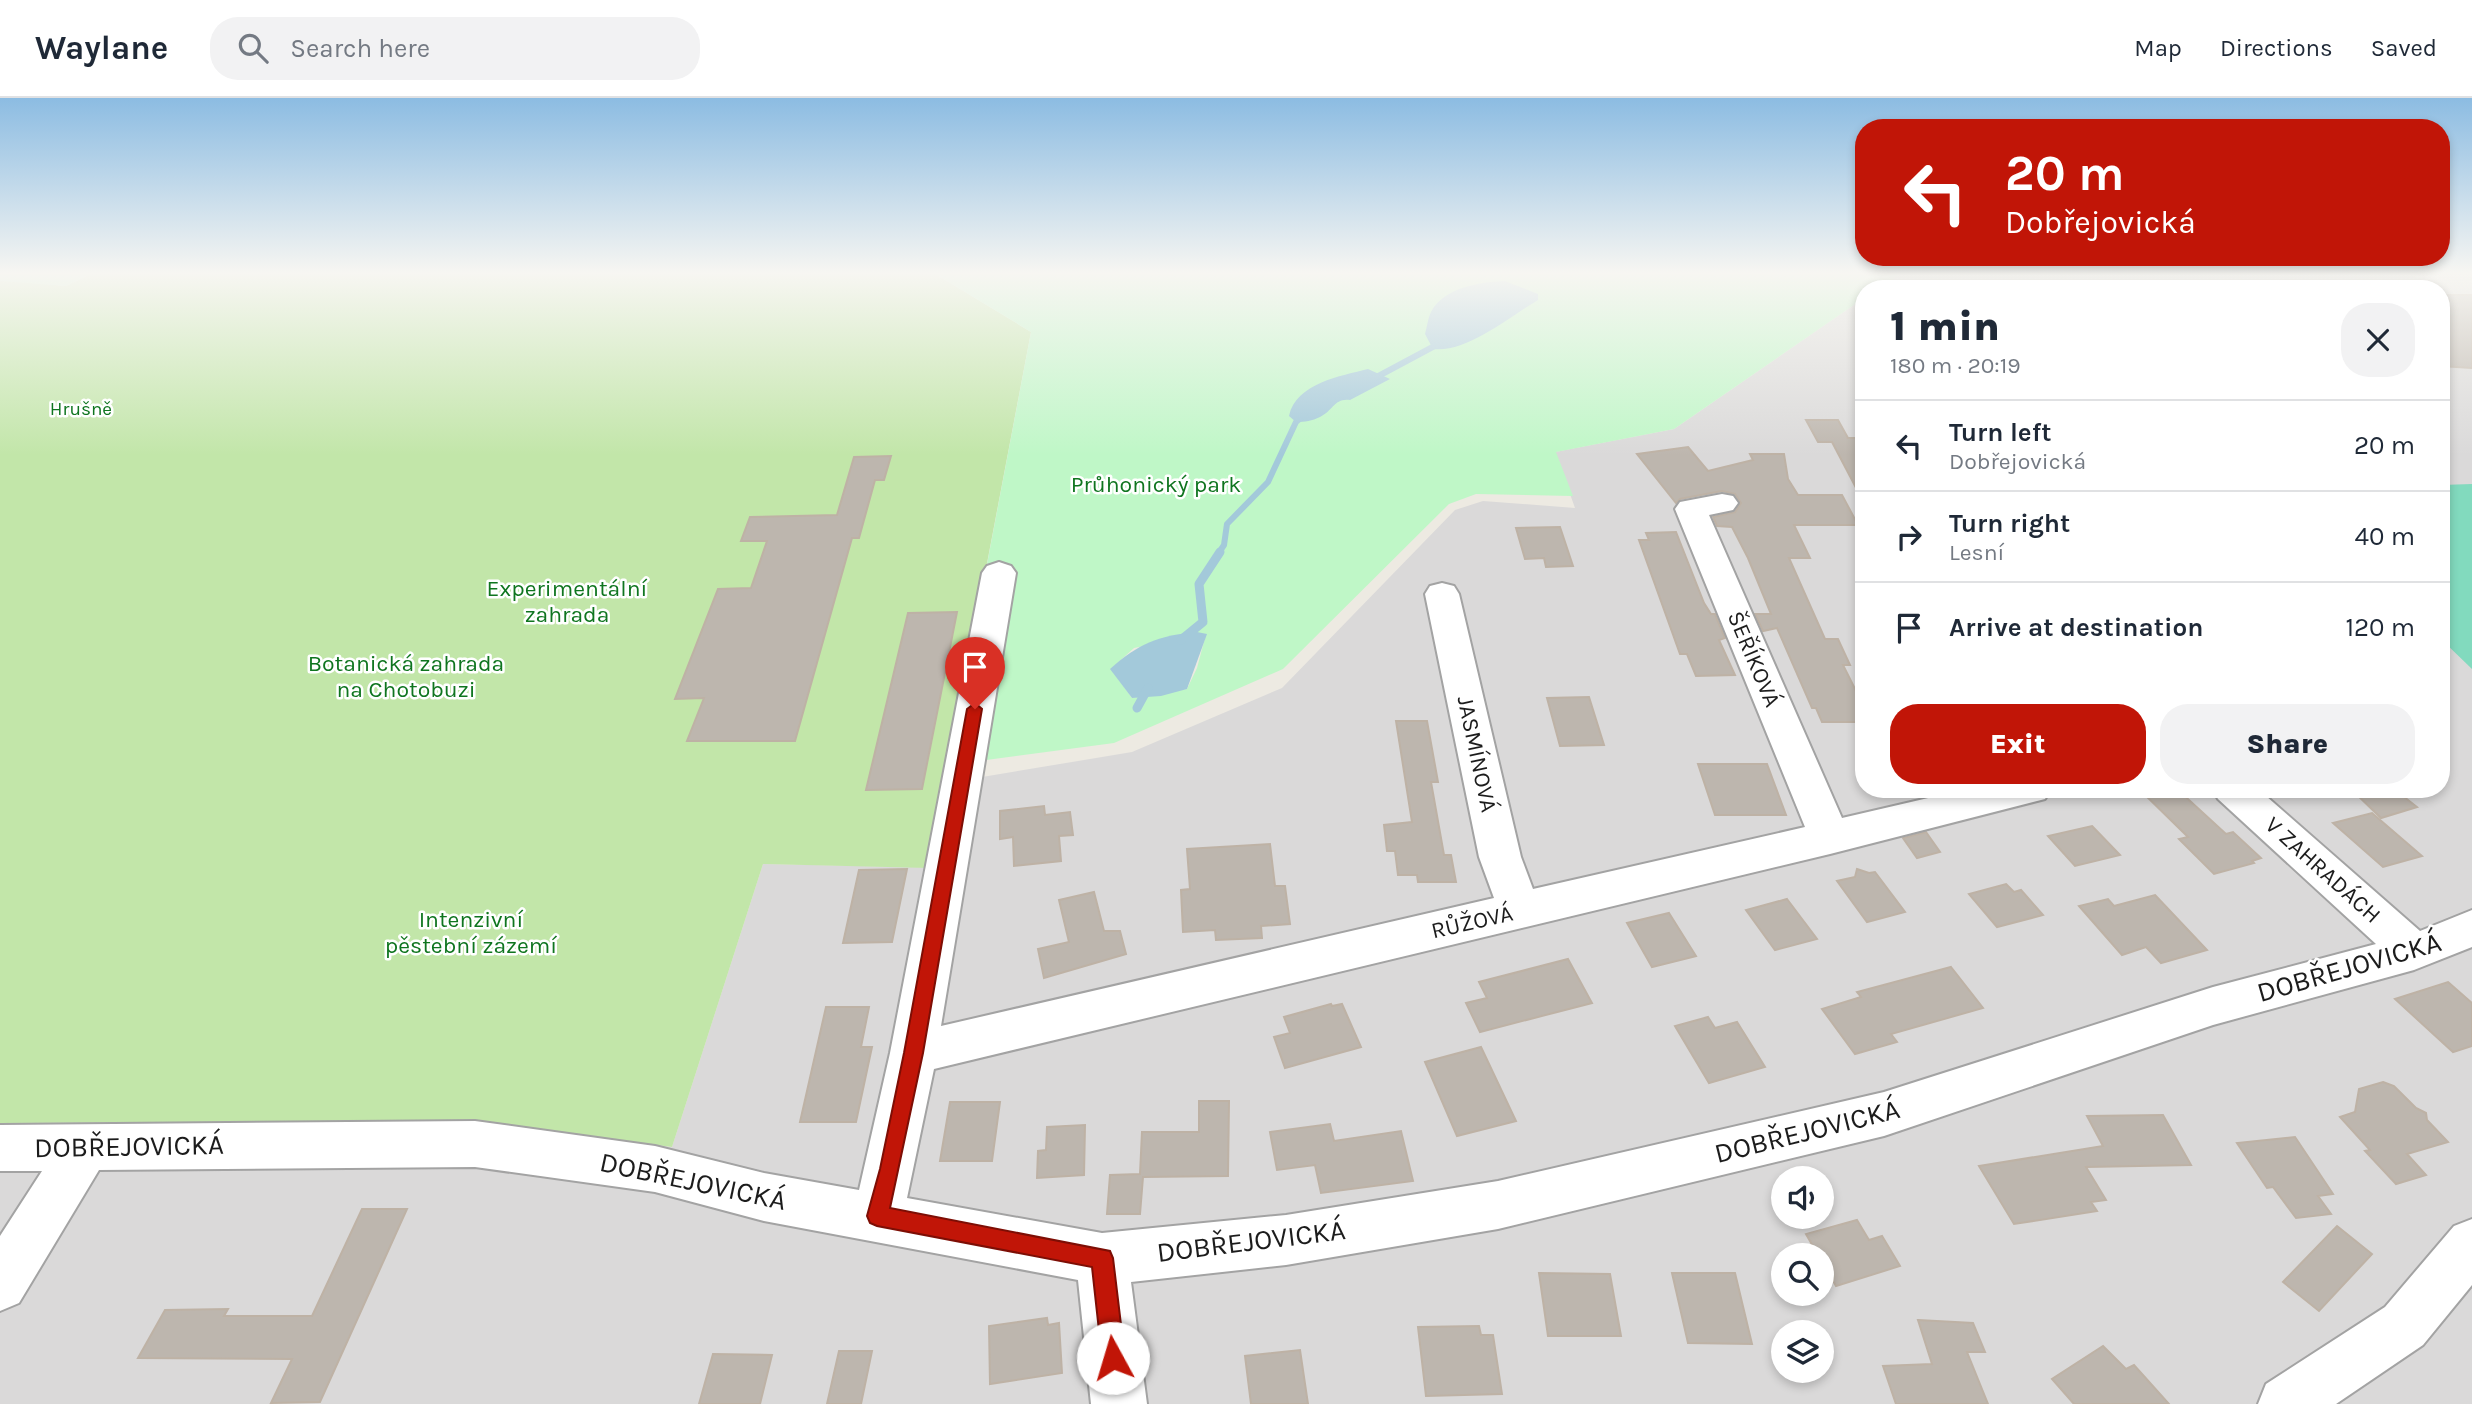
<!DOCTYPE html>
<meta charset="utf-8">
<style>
:root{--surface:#fff;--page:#f2f2f3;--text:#1f2937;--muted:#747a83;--line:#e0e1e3;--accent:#c11507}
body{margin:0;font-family:Karla,sans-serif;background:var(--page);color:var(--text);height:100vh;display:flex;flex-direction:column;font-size:26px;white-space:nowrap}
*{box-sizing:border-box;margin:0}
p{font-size:23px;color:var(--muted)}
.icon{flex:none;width:38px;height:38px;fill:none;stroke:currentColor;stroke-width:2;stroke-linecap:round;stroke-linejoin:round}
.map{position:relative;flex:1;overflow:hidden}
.details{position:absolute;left:1855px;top:182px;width:595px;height:518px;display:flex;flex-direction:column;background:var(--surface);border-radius:28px;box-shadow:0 4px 10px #0003}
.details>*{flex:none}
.top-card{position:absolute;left:1855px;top:21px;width:595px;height:147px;border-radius:28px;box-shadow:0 4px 10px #0003;background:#c11507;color:#fff;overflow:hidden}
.tools{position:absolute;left:1771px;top:1068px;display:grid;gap:14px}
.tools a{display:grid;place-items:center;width:63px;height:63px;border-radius:50%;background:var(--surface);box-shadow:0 4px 10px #0003;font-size:35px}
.pin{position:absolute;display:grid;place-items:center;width:60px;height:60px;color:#fff;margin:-72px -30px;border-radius:50% 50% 50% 0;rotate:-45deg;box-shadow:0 0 7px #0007}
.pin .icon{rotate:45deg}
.me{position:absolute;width:77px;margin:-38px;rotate:354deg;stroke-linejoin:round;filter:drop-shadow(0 0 5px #0008)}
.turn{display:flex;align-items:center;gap:24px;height:147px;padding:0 35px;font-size:32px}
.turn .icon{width:91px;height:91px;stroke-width:2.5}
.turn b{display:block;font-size:49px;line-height:60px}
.round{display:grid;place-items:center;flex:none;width:74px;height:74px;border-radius:28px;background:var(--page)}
.headline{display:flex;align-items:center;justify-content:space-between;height:119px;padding:0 35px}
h1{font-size:42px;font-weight:800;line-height:52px}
.primary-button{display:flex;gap:14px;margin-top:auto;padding:14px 35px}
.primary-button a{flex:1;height:80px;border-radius:28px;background:var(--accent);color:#fff;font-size:28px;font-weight:800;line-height:80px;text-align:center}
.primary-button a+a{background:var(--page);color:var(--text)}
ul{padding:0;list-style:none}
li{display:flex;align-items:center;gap:21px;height:91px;padding:0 35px;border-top:2px solid var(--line)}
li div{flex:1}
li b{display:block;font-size:26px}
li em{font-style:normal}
header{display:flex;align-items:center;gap:42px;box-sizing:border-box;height:98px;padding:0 35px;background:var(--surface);border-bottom:2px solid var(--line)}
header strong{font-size:33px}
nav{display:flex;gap:38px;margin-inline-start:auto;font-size:24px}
.search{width:490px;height:63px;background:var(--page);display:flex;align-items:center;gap:18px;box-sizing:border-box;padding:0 24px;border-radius:28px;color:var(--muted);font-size:26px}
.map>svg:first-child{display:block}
.residential{fill:#dad9d9;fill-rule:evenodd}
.grass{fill:#c2e6a9}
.park{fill:#bff7c7;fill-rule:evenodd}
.pitch{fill:#82dabe}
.water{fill:#a3c9da}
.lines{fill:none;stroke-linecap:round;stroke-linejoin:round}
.stream-far1{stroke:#a3c9da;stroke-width:6}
.stream{stroke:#a3c9da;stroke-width:9}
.building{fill:#bdb6ae;stroke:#beb2a5;stroke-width:2}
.minor-casing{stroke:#a3a3a3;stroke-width:4}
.minor{fill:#fff;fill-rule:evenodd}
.route{fill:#c11507;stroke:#7d0e05;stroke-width:2}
.labels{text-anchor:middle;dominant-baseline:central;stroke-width:5;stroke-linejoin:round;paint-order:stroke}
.far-park-label{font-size:19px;fill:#0f751f;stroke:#fff}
.park-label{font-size:23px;fill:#0f751f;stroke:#fff}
.street-label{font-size:23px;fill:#1c1c1c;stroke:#fff}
.near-street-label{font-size:28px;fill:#1c1c1c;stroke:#fff}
</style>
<header>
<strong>Waylane</strong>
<div class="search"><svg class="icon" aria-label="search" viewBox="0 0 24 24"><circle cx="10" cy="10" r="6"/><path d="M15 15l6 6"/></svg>Search here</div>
<nav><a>Map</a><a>Directions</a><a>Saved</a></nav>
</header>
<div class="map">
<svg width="2472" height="1306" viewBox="0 0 2472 1306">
<rect width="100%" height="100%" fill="#edeae2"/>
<path class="residential" d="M1903,174H2472V1306H0V1017L469,1023L672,1049L763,766L958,770L976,680L1132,654L1282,590L1455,412L1483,403L1575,410L1555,354L1674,331L1864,200V691H2441V191H1878ZM1783,1080H1822V1118H1783ZM1783,1157H1822V1195H1783ZM1783,1234H1822V1272H1783Z"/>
<polygon class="grass" points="95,174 932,174 1031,234 929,770 763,766 672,1049 469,1023 0,1025 0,182 66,188"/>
<g class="park">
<polygon points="0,174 95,174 66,188 0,183"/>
<path d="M932,174H1903L1878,191H1864V200L1674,331L1556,354L1573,398L1476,396L1449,406L1283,571L1114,645L949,667L1031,234ZM1206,536L1197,570L1187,591L1132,600L1111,571L1134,550Z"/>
</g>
<polygon class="pitch" points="2472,386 2472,571 2441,541 2441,387"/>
<g class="water">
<path d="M1505,183L1538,196V202C1509,219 1467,255 1433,251L1425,236C1427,229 1428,220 1431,214C1444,189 1481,184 1505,183Z"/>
<path d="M1368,271L1390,281L1350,302C1334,300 1333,313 1320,319C1312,323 1305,324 1296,324L1289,318C1296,285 1341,278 1368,271Z"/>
<path d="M1197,534L1207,536L1187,591L1161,598L1132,600L1110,571C1138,546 1159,537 1197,534Z"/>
</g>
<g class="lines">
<g class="stream-far1">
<polyline points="1371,282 1442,244"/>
<polyline points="1218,456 1224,447 1227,426 1268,384 1296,324 1304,317"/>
</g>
<g class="stream">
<polyline points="1181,542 1203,524 1199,486 1220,454"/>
<polyline points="1137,610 1148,590"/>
</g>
</g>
<g class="building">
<polygon points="2441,197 2472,197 2472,270 2441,268"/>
<polygon points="1806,322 1838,322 1848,340 1864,340 1864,405 1832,344 1818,344"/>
<polygon points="1688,349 1708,373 1753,362 1750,356 1784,356 1788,381 1798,397 1842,397 1858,427 1794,427 1810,460 1789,460 1825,541 1838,541 1850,567 1843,567 1864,609 1864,624 1822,624 1816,610 1812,610 1777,530 1763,533 1755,516 1771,516 1748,460 1732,429 1717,428 1713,419 1735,414 1741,405 1735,396 1722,393 1680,401 1676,405 1637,356"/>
<polygon points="891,358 884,382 875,382 859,440 852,440 795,643 687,643 704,600 675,601 718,491 751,490 767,443 741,443 750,419 837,417 854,359"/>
<polygon points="1560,429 1573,468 1546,469 1544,460 1525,461 1516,430"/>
<polygon points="1676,434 1704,505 1711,516 1715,516 1725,540 1719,542 1735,577 1696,578 1687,556 1680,556 1639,442 1649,442 1646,435"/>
<polygon points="957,514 922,691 866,692 908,515"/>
<polygon points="1589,599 1604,647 1560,648 1547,600"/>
<polygon points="1396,623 1427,623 1438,684 1431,684 1444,757 1451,757 1456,784 1418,784 1417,777 1398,777 1395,753 1387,753 1384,727 1412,724"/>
<polygon points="1698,666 1767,666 1786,717 1715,717"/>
<polygon points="2139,691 2177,691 2226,736 2233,734 2261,760 2252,763 2254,765 2214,776 2179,741 2188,739"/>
<polygon points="2351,691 2394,691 2417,709 2381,720"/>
<polygon points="1044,708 1045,717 1070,714 1073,737 1059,738 1061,763 1014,768 1013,739 1000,741 1000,713"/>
<polygon points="2372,715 2422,758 2383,769 2333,725"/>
<polygon points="2092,728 2120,757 2075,768 2048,738"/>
<polygon points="1926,734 1940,754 1917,760 1903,740"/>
<polygon points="1270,746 1275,788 1285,788 1290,826 1261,828 1262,840 1216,842 1215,832 1183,834 1181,792 1190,791 1187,751"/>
<polygon points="907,771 892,844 843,845 859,772"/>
<polygon points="1857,771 1869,775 1875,774 1905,814 1867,824 1837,783 1855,779"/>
<polygon points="2006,786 2014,794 2021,792 2043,817 1997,829 1969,796"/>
<polygon points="1094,794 1104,833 1120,833 1126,856 1044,880 1038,851 1069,844 1059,802"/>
<polygon points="2155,797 2207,852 2161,865 2146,849 2122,857 2079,808 2108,801 2114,808"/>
<polygon points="1787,801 1817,841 1775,852 1746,812"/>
<polygon points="1669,815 1696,858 1652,869 1627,825"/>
<polygon points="1568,861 1592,905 1480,934 1466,905 1487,900 1479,884"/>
<polygon points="1951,869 1983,910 1891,936 1897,944 1855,956 1822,911 1861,899 1857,894"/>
<polygon points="2448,884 2472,905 2472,948 2453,954 2395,901"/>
<polygon points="1331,906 1332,908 1342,906 1361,949 1285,970 1274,939 1290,935 1284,919"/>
<polygon points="826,909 869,909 861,949 872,949 856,1024 800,1024"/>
<polygon points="1708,919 1715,930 1737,924 1765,969 1709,985 1675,928"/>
<polygon points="1481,949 1516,1023 1457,1038 1425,964"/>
<polygon points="2383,984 2394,988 2416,1010 2426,1015 2427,1022 2448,1044 2407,1056 2426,1077 2396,1086 2365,1053 2370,1052 2340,1019 2355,1014 2359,991"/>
<polygon points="1199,1003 1229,1003 1228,1078 1143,1079 1140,1116 1107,1116 1110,1077 1140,1076 1142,1034 1199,1034"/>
<polygon points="950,1004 1000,1004 992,1063 940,1063"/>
<polygon points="2163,1017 2191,1067 2086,1069 2106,1102 2091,1104 2097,1113 2014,1126 1979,1068 2103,1048 2087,1018"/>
<polygon points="1330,1026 1334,1043 1401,1033 1413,1083 1321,1095 1315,1067 1277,1072 1270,1034"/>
<polygon points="1085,1027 1084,1077 1037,1080 1038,1053 1046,1052 1047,1029"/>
<polygon points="2295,1039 2333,1096 2318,1098 2331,1116 2296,1120 2273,1089 2267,1090 2237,1045"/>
<polygon points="362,1111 407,1111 320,1304 271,1305 292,1261 138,1260 165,1212 228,1211 224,1218 312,1218"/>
<polygon points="1857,1122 1869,1142 1882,1138 1900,1168 1836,1188 1822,1163 1822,1157 1818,1157 1806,1136"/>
<polygon points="2337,1128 2372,1156 2319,1213 2283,1184"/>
<polygon points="1539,1175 1610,1176 1621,1238 1548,1238"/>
<polygon points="1672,1175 1735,1175 1752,1246 1688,1245"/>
<polygon points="1047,1220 1048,1227 1059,1225 1062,1275 990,1286 989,1228"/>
<polygon points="1918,1222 1973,1225 1985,1254 1967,1254 1988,1306 1896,1306 1883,1268 1932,1266"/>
<polygon points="1479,1228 1481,1237 1493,1237 1502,1296 1426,1298 1418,1229"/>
<polygon points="2103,1248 2126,1271 2134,1267 2169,1306 2074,1306 2052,1281"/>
<polygon points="1300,1252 1308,1306 1251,1306 1245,1258"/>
<polygon points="839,1253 872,1253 861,1306 827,1306"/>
<polygon points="713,1256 772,1257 760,1306 699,1306"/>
</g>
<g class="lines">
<g class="minor-casing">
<g id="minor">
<polygon points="1722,396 1733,398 1738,405 1733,412 1709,417 1842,720 1967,691 2051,691 2045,701 1830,756 934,971 907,1100 1102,1135 1286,1117 1498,1083 1884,994 2213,889 2376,846 2218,701 2212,691 2258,691 2420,833 2472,812 2472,849 2414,872 2213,927 1884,1038 1498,1131 1286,1167 1131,1184 1147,1306 1091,1306 1078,1182 764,1123 655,1094 475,1069 99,1072 19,1205 0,1213 0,1138 42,1073 0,1073 0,1027 475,1023 655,1048 764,1075 859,1092 890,955 982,475 987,468 999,464 1011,468 1016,475 941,928 1494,800 1479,759 1425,496 1430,488 1442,485 1454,488 1459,496 1521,759 1533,791 1805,729 1675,411 1680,404"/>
<polygon points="2472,1121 2472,1187 2423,1247 2336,1306 2258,1306 2266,1286 2385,1209 2454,1128"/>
</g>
</g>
<use href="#minor" class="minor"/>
</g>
<linearGradient id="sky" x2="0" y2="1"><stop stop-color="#8cbce2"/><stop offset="0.49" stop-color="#f7f6f2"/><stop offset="1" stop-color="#f7f6f2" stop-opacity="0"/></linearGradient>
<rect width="2472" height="357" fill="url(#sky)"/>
<polygon class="route" points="975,605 982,611 923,955 890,1110 1110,1153 1113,1160 1125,1260 1121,1268 1113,1271 1105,1268 1102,1260 1092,1169 877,1128 870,1125 867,1118 880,1071 904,955 967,611"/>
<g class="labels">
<g class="far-park-label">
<text x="81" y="311">Hrušně</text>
</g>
<g class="park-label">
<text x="1156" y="386">Průhonický park</text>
<text x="567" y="490">Experimentální<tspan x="567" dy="26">zahrada</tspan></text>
<text x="406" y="565">Botanická zahrada<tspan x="406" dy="26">na Chotobuzi</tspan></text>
<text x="471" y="821">Intenzivní<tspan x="471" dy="26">pěstební zázemí</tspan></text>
</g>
<g class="street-label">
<text transform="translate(1754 561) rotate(67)">ŠEŘÍKOVÁ</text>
<text transform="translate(1477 656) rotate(78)">JASMÍNOVÁ</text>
<text transform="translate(2323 772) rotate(42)">V ZAHRADÁCH</text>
<text transform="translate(1472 824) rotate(-13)">RŮŽOVÁ</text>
</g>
<g class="near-street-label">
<text transform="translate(2349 869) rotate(-16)">DOBŘEJOVICKÁ</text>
<text transform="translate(1807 1033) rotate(-14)">DOBŘEJOVICKÁ</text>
<text transform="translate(129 1048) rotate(-1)">DOBŘEJOVICKÁ</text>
<text transform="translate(693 1083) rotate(12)">DOBŘEJOVICKÁ</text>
<text transform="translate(1251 1143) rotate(-7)">DOBŘEJOVICKÁ</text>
</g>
</g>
</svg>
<div class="tools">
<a><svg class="icon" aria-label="sound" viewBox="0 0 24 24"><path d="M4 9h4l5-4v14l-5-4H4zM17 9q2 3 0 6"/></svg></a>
<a><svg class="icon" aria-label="search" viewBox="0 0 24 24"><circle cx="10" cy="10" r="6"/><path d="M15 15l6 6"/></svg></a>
<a><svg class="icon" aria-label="layers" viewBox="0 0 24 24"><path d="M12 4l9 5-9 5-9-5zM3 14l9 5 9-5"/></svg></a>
</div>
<div class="pin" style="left:975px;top:611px;background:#d93025"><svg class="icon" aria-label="arrive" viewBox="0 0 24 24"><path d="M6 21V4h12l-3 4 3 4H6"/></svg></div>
<svg class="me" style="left:1113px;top:1260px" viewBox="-20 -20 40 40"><circle r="19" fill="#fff"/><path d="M0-13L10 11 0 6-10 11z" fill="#c11507"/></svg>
<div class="top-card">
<div class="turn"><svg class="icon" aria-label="left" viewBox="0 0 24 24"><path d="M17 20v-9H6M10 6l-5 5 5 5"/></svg><div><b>20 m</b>Dobřejovická</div></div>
</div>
<section class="details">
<div class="headline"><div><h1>1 min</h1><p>180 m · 20:19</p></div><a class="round"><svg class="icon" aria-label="close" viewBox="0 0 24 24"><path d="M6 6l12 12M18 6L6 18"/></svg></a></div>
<ul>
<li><svg class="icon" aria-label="left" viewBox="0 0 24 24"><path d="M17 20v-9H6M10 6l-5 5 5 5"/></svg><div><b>Turn left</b><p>Dobřejovická</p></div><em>20 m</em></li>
<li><svg class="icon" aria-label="right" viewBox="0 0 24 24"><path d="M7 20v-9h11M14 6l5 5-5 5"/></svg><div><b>Turn right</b><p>Lesní</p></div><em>40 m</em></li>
<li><svg class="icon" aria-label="arrive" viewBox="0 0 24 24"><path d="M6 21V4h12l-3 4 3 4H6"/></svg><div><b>Arrive at destination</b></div><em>120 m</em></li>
</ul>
<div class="primary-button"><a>Exit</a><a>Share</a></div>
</section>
</div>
